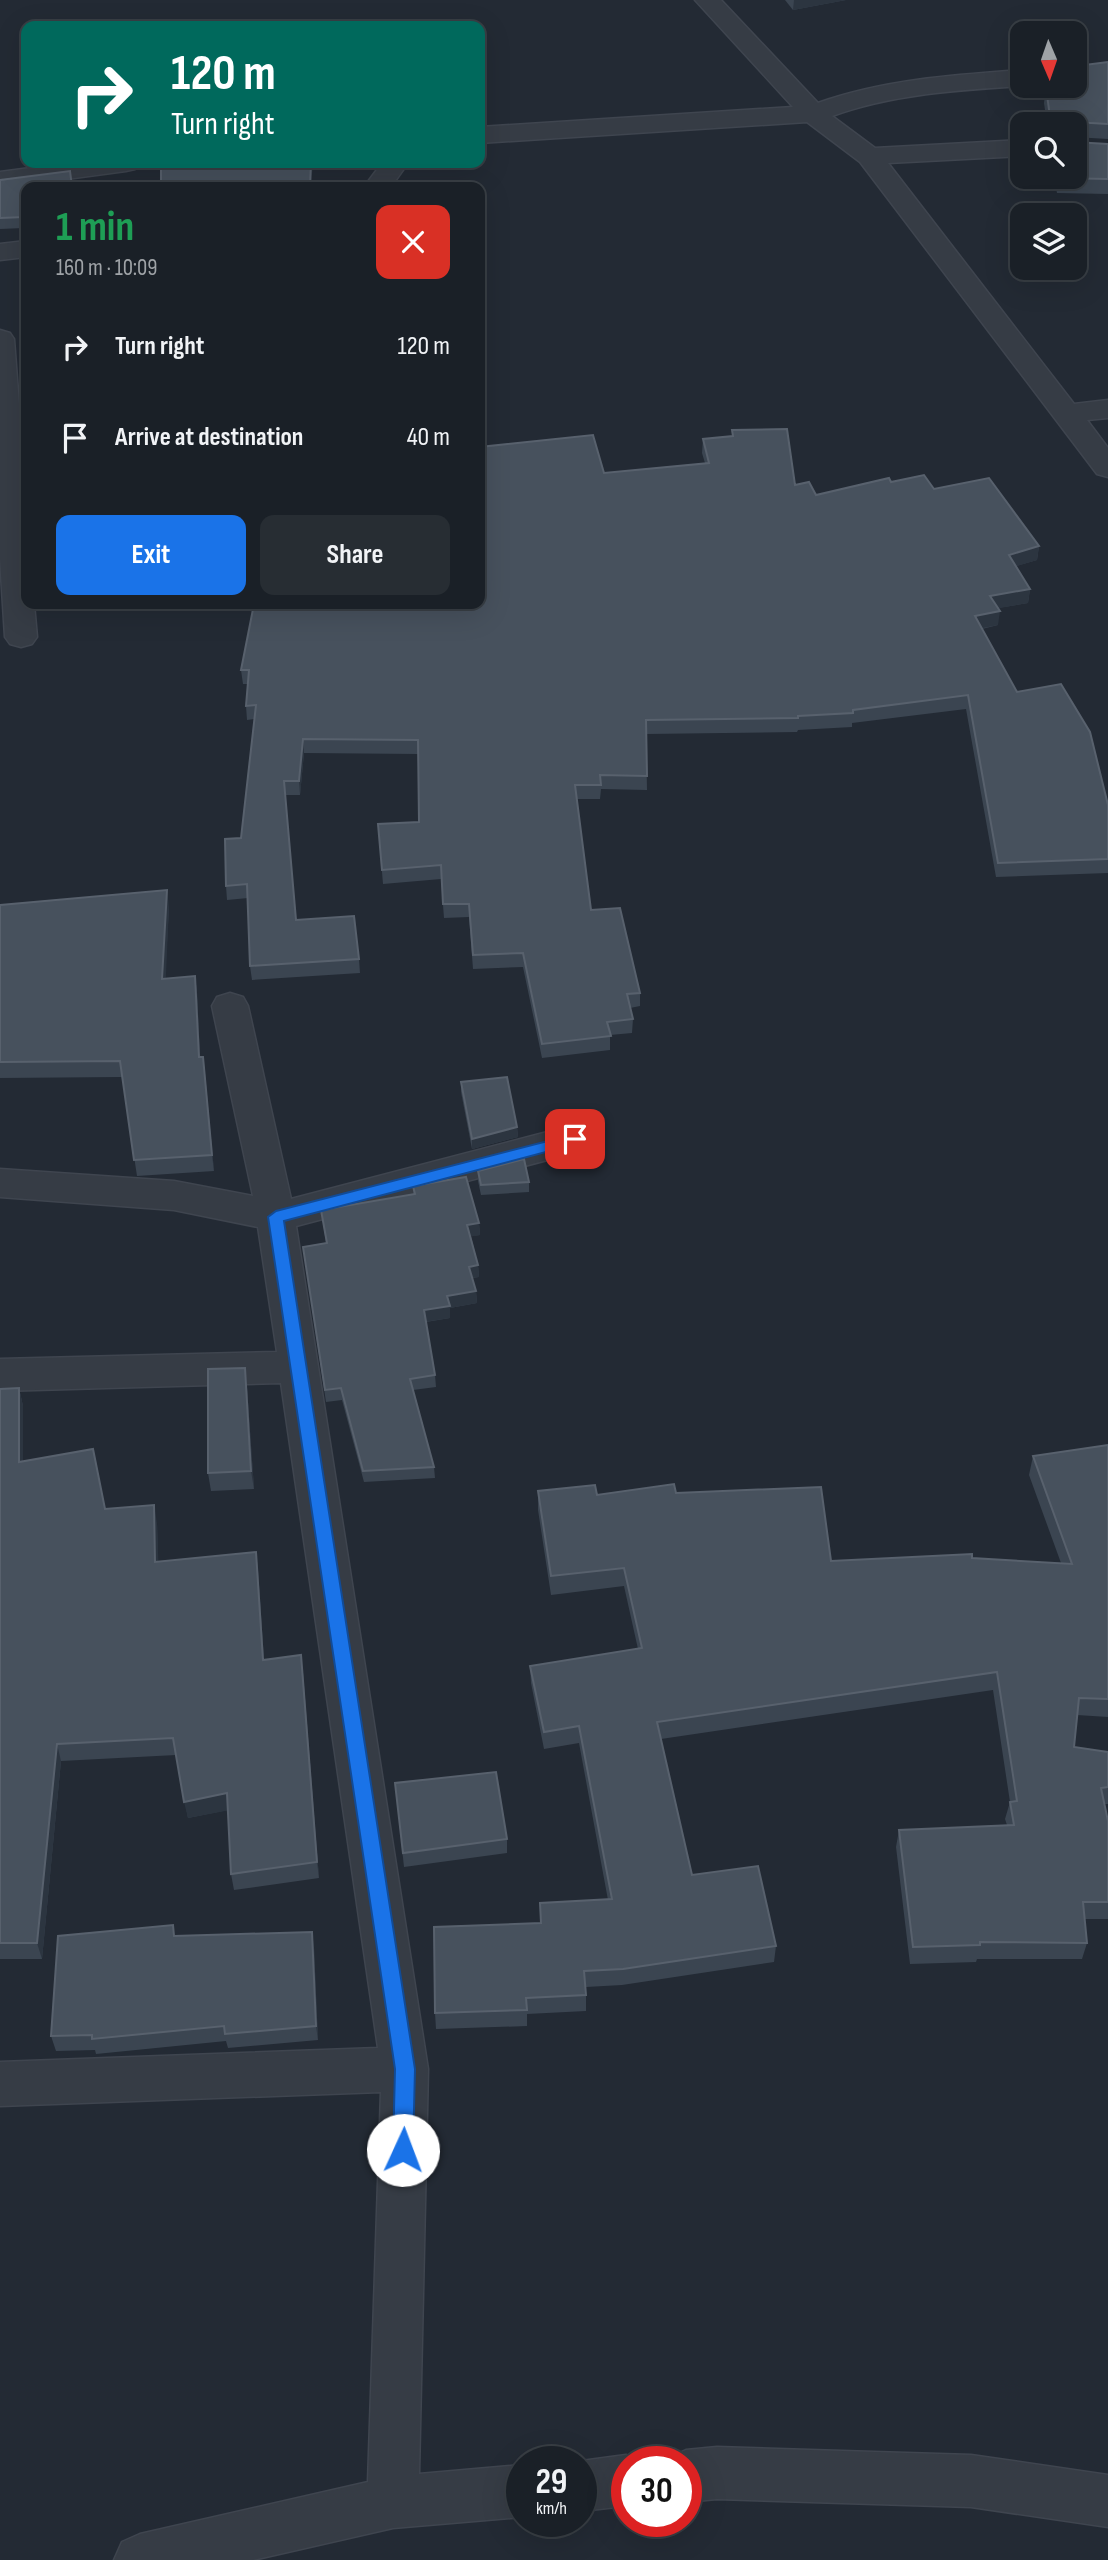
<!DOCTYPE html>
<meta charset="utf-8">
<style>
:root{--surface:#1a2027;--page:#272d33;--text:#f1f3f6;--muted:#9fa3a7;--line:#383e44;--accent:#1a73e8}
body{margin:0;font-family:"Sofia Sans Condensed",sans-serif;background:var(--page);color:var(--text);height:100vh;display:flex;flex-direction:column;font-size:26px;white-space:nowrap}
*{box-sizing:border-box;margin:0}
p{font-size:23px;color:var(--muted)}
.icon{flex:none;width:38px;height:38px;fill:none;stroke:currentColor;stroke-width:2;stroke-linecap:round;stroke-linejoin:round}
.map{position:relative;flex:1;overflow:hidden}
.drawer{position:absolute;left:21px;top:182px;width:464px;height:427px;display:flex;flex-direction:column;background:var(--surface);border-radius:14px;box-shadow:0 7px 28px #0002,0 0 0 2px var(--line)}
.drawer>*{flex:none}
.top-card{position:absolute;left:21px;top:21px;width:464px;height:147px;border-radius:14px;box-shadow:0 7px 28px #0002,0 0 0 2px var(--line);background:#00695c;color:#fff;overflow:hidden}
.needle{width:46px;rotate:178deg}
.buttons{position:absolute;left:1010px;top:21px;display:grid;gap:14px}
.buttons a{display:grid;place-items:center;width:77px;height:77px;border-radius:14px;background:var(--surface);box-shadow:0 7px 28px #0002,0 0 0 2px var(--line);font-size:35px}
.speed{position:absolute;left:506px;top:2446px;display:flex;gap:14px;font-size:35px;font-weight:700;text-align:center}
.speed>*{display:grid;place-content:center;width:91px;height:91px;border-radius:50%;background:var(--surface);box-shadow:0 7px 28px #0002,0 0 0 2px var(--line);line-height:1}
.speed small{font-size:18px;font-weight:400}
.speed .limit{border:10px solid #d22;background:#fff;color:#111}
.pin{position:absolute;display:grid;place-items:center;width:60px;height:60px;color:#fff;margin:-30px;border-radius:14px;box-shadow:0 4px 10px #0006}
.me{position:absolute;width:77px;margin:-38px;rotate:2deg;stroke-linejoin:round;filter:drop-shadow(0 0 5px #0008)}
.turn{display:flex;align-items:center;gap:24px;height:147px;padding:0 35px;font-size:32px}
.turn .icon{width:91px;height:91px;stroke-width:2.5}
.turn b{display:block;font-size:49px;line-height:60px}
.round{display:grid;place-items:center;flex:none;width:74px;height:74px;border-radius:14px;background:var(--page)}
.overview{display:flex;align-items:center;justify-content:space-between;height:119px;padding:0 35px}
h1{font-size:42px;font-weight:700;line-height:52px;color:#1e9e55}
.button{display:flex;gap:14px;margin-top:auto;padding:14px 35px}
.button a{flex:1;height:80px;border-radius:14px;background:var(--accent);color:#fff;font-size:28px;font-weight:700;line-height:80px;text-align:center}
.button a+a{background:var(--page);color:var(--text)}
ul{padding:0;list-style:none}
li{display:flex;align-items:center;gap:21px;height:91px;padding:0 35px}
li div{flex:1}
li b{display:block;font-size:26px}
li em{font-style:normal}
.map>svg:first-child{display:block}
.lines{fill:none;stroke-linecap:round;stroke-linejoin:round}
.minor-casing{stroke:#3f454f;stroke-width:3}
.minor{fill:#363c45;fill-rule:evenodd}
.wall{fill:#3b4551}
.shaded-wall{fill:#2c3540}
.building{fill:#47515d;stroke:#58616d;stroke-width:2}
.route{fill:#1a73e8;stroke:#114b97;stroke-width:2}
</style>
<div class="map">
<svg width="1108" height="2560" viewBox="0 0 1108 2560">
<rect width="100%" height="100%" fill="#232a34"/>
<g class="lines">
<g class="minor-casing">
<g id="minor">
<path d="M695,0H721L818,103C883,80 953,75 1022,70V86C958,90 893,94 832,116L875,148L1022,140V156L888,163L1074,404L1108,400V418L1087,420L1108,448V477L1097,474L860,162L807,122L480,143V127L793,107Z"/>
<polygon points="68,163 139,163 135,169 126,171 0,188 0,172"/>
<polygon points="382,163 408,163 391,187 364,187"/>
<polygon points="26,241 26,257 0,260 0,244"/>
<polygon points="0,330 10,333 14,339 26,497 26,604 34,604 37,637 32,644 21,647 10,644 5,637 0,558"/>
<polygon points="230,993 243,997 248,1006 291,1199 574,1125 587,1129 592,1139 587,1149 574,1153 296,1226 428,2069 419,2474 522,2465 522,2517 393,2528 253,2560 114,2560 122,2542 140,2534 368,2482 381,2092 0,2106 0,2062 378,2048 281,1383 0,1391 0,1359 277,1352 258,1227 174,1210 0,1197 0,1169 174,1181 253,1196 212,1006 217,997"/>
<polygon points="717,2447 971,2455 1108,2475 1108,2527 971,2507 717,2499 686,2502 686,2462 666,2462 668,2458 686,2450"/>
<polygon points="626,2455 643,2462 626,2462 626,2506 581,2511 581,2462 574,2462"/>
</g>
</g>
<use href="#minor" class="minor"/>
</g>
<g class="wall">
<polygon points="785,0 846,0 793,10"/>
<polygon points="1108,62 1108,139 1074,137 1074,124 1047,124 1044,103 1046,88 1051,88 1050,86 1074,86 1077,66"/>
<polygon points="1108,144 1108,194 1057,193 1054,177 1074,177"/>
<polygon points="0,180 26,187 26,235 25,236 24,228 0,229"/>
<polygon points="732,430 795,485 816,495 891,482 934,489 1039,546 1037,560 1016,566 1030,589 1028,603 998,608 998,625 982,629 1017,692 1108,805 1108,873 996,877 966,709 852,723 852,727 798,730 797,732 646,734 647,790 601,789 600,799 577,799 591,910 640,993 640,1006 630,1008 633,1019 632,1033 610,1035 610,1050 542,1058 523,967 473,969 469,917 444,918 441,879 383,884 378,824 419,822 419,754 304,753 300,795 285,795 296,920 359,959 360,973 252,980 250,966 248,898 227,900 226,886 241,838 254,719 247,720 246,706 248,684 243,684 241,670 480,604 604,473 705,463 702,453 703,439 732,436"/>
<polygon points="0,905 169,907 165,979 195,976 197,992 200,1057 203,1057 205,1073 214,1171 137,1176 122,1077 0,1078"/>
<polygon points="461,1082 517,1127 518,1137 472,1149 461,1092"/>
<polygon points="478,1171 529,1182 529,1192 481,1195 478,1181"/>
<polygon points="413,1186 479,1223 480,1235 471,1236 478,1265 479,1277 472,1278 476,1291 477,1303 450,1308 450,1318 426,1322 435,1375 436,1387 413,1390 434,1467 435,1478 364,1482 342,1400 326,1402 303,1247 326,1243 321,1210 413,1194"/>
<polygon points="245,1368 247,1387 254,1489 211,1491 208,1473"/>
<polygon points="19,1388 23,1406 23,1462 105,1509 157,1523 158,1562 256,1552 258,1570 264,1659 303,1672 319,1878 234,1890 231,1874 228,1810 188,1818 176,1755 61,1761 42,1959 0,1959 0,1389"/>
<polygon points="1108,1445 1108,1717 1077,1715 1074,1747 1108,1752 1108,1804 1104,1804 1108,1821 1108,1919 1084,1919 1087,1943 1082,1959 977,1959 976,1962 910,1964 896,1847 899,1830 1007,1825 1005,1819 1010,1802 993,1690 661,1739 692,1875 776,1946 774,1962 622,1985 586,1987 586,2011 527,2014 527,2026 436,2029 435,2013 540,1923 540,1903 608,1900 579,1743 544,1749 531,1683 530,1666 638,1649 624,1586 551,1595 538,1510 538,1491 597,1495 676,1493 831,1561 972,1558 1061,1563 1029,1475 1033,1456"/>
<polygon points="395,1783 507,1839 507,1853 404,1867"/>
<polygon points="175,1936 314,1947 318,2040 228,2048 226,2041 96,2054 95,2050 56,2051 51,2036"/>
</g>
<g class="shaded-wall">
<polygon points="794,0 846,0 793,10"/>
<polygon points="311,163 313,163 311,187 310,187"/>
<polygon points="1039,546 1037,560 1007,569 1009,555"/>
<polygon points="1030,589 1028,603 988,610 990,596"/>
<polygon points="1000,611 998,625 973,630 975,616"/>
<polygon points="303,739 304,753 300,795 299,781"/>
<polygon points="167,890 169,907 165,996 162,979"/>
<polygon points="195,976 197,992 201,1073 199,1057"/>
<polygon points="203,1057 205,1073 214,1171 212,1155"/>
<polygon points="517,1127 518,1137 472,1149 472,1139"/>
<polygon points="479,1223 480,1235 468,1237 467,1225"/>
<polygon points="478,1265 479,1277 469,1278 469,1267"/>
<polygon points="476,1291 477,1303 450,1308 450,1318 424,1322 424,1310 447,1296"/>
<polygon points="245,1368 247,1387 254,1489 251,1471"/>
<polygon points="19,1388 23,1406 23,1480 19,1462"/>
<polygon points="154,1505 157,1523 159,1580 155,1562"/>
<polygon points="256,1552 258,1570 265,1677 263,1660"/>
<polygon points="301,1655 303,1672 319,1878 317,1862"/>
<polygon points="57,1744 61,1761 42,1959 37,1943"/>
<polygon points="227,1793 230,1810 188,1818 184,1802"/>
<polygon points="312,1932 314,1947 318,2040 316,2026"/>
</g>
<g class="building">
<polygon points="1108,62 1108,124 1074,122 1074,124 1051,124 1046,88 1059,87 1058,86 1074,86 1074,63 1077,66"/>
<polygon points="1074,142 1108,144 1108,179 1059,178 1059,177 1074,177"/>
<polygon points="161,163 311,163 310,187 161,187"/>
<polygon points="70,171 72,187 26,187 26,225 24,225 24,217 0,218 0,180"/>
<polygon points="787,429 795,485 809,482 816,495 889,478 891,482 924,475 934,489 989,478 1039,546 1009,555 1030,589 990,596 1000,611 975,616 1017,692 1061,684 1090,732 1108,805 1108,859 998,863 968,695 853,710 853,713 798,716 798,718 646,720 647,776 600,775 601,785 575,785 591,910 620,908 640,993 627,994 633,1019 607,1022 611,1036 542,1044 523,953 473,955 469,904 443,904 441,865 382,870 378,824 419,822 418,740 303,739 299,781 284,781 296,920 354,916 359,959 250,966 247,884 226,886 225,839 241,838 256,705 246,706 249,670 241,670 254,604 480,604 480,447 593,435 604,473 709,463 703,439 733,436 732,430"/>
<polygon points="167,890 162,979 195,976 199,1057 203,1057 212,1155 134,1160 120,1061 0,1062 0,905"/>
<polygon points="507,1077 517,1127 472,1139 461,1082"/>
<polygon points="524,1159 529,1182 481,1185 478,1171"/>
<polygon points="466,1177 479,1223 467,1225 478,1265 469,1267 476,1291 447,1296 450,1306 424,1310 435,1375 410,1379 434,1467 363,1471 341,1388 325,1390 303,1247 327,1243 321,1210 415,1194 413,1186"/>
<polygon points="245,1368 251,1471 208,1473 208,1369"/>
<polygon points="19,1388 19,1462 93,1449 105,1509 154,1505 155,1562 256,1552 263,1660 301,1655 317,1862 231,1874 227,1793 184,1802 173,1738 57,1744 37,1943 0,1943 0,1389"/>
<polygon points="1108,1445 1108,1699 1079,1698 1074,1747 1108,1752 1108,1787 1101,1788 1108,1821 1108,1902 1083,1902 1087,1943 980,1942 980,1945 913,1947 899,1830 1014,1825 1010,1802 1017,1801 997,1672 657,1722 692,1875 758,1866 776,1946 623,1969 584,1971 586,1995 526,1998 527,2010 435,2013 434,1927 541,1923 540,1903 612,1899 579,1726 544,1732 530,1666 642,1648 624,1568 551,1576 538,1491 595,1485 597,1495 674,1484 676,1493 821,1487 831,1561 972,1554 972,1558 1072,1564 1033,1456"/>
<polygon points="496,1772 507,1839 403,1853 395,1783"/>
<polygon points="173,1925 174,1936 312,1932 316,2026 225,2034 224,2026 92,2039 92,2035 51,2036 58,1936"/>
</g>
<polygon class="route" points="575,1134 582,1139 580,1143 284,1221 415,2069 413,2150 410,2157 403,2160 396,2157 393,2150 395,2069 268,1217 276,1211"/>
</svg>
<div class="buttons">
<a><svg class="needle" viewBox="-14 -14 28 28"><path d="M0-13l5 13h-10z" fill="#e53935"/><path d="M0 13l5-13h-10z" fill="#9fa3a7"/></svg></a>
<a><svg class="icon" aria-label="search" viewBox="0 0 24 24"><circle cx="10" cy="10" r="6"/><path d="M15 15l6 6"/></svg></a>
<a><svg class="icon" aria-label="layers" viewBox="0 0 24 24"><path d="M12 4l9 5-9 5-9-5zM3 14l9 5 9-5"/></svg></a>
</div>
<div class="speed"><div>29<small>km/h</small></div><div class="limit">30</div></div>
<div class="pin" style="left:575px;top:1139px;background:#d93025"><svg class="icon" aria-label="arrive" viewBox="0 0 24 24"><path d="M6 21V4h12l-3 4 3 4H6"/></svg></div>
<svg class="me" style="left:403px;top:2150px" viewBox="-20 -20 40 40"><circle r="19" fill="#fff"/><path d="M0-13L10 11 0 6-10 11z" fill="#1a73e8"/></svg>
<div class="top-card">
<div class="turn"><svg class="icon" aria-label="right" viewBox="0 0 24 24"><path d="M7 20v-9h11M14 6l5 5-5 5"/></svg><div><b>120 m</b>Turn right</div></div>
</div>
<section class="drawer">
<div class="overview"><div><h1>1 min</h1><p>160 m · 10:09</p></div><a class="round" style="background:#d93025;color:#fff"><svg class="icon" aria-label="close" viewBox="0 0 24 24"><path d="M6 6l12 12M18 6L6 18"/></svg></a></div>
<ul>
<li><svg class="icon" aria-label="right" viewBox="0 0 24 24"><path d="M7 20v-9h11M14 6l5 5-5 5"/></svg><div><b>Turn right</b></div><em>120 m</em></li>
<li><svg class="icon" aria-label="arrive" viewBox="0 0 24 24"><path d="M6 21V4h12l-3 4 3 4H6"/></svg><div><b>Arrive at destination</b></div><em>40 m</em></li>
</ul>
<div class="button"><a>Exit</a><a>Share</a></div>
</section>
</div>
